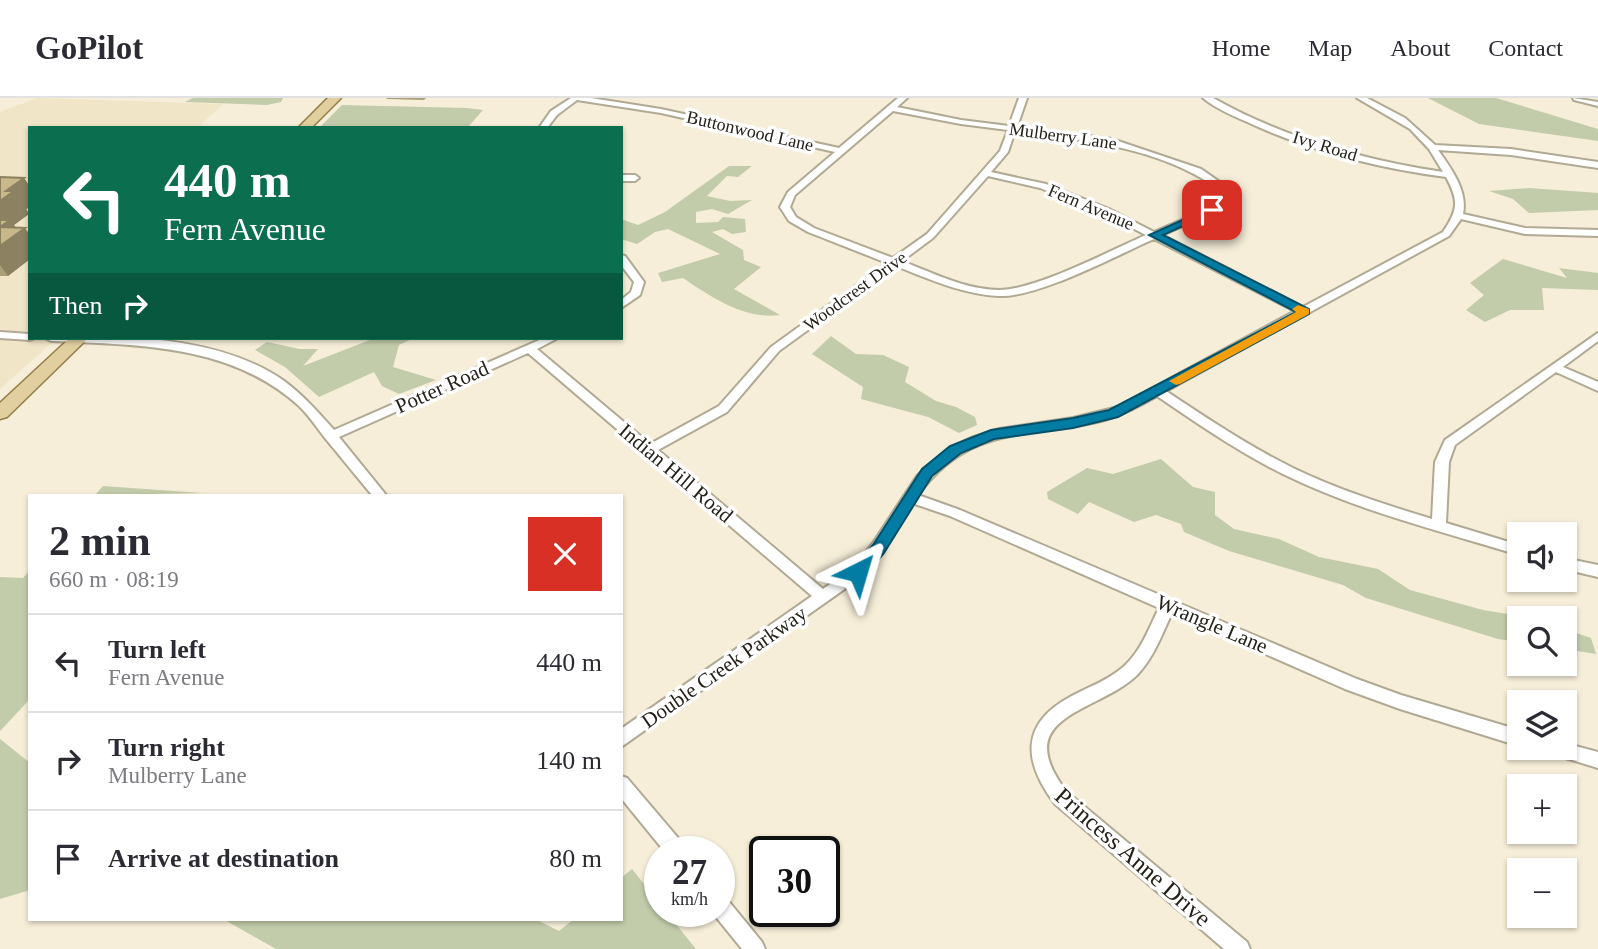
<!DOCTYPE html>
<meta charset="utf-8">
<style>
:root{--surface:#fff;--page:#f2f2f3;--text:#2b2b33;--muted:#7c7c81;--line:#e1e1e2}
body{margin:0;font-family:Georgia,serif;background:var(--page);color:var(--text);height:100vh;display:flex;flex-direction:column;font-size:26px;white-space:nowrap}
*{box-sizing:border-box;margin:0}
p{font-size:23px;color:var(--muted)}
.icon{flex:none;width:38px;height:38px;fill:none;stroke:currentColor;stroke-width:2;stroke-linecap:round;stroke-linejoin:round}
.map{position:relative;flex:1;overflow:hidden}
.details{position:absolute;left:28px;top:396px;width:595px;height:427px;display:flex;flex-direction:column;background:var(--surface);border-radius:0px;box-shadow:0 2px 5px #0004}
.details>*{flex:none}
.guide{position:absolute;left:28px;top:28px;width:595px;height:214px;border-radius:0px;box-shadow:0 2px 5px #0004;background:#0b6e4f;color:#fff;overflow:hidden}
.tools{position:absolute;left:1507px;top:424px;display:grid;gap:14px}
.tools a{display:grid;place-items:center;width:70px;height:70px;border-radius:0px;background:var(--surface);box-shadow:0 2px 5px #0004;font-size:35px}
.speed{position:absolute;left:644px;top:738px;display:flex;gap:14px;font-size:35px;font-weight:700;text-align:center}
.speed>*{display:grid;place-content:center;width:91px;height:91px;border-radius:50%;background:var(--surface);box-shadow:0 2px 5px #0004;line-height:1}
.speed small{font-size:18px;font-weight:400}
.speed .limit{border:4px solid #111;border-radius:10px;background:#fff;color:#111}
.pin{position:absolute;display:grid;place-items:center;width:60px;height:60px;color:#fff;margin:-30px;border-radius:14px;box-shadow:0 4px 10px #0006}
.me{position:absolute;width:77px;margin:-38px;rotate:40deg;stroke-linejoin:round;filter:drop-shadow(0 0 5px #0008)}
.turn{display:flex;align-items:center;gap:24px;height:147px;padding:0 21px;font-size:32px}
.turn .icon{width:91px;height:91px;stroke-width:2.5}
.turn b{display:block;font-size:49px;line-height:60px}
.then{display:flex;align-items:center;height:66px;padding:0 21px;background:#0003;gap:14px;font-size:26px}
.round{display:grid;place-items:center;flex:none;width:74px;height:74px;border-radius:0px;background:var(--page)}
.summary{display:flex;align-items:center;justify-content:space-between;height:119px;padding:0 21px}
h1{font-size:42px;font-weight:600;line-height:52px}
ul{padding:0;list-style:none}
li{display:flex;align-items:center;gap:21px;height:98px;padding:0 21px;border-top:2px solid var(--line)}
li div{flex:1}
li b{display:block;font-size:26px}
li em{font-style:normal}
header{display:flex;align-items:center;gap:42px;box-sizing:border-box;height:98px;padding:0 35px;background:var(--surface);border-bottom:2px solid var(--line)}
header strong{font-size:33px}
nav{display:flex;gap:38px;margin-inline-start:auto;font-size:24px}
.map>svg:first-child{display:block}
.built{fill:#f0e5c7}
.green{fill:#c2cbaa}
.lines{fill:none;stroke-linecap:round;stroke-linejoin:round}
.minor-casing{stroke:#b0a993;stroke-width:4}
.primary-casing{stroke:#927d46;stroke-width:3}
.minor{fill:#fff;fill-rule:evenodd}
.primary{fill:#e1cf9f;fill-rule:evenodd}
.wall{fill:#ac9e77}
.shaded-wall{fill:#8c8161}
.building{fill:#c8b88a;stroke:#8c8161;stroke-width:2}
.route{fill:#037ca3;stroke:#02516a;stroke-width:2}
.slow{fill:#f59e0b}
.labels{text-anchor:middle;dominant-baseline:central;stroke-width:7;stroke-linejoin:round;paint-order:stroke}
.far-street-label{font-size:18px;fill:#242119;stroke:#fff}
.street-label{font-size:21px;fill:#242119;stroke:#fff}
.near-street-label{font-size:24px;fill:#242119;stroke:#fff}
</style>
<header>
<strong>GoPilot</strong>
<nav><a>Home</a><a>Map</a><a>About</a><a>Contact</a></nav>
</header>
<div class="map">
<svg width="1598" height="851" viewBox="0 0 1598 851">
<rect width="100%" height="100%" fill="#f6eed8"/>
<polygon class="built" points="37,0 223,6 197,30 30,30 30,240 57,240 0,291 0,14"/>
<g class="green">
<polygon points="193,0 283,0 281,4 267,7 185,4"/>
<polygon points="1428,0 1496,0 1598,31 1598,43 1479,26"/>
<polygon points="342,7 467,10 483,12 467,30 319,30"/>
<path d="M729,68H752L738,79L727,78L707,98L730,103L752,102L728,116L712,111L696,114V125L718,124L723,119L745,121L746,134L732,136L723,131L712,134L743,152L744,162L761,169L734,191L780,217C745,222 711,199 683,180L662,184L658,175L720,156L668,131L655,134L637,146L621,141V121L638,127L665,114Z"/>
<polygon points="1529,90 1598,95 1598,112 1529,115 1513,101 1489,93"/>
<polygon points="1503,161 1567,180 1559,170 1598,175 1598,192 1542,190 1544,212 1510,212 1485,224 1466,212 1484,197 1470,185"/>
<polygon points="831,238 856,256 883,257 909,269 905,284 936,303 956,309 975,319 977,327 959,335 928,319 861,301 863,289 812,256"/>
<polygon points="375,240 414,240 399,247 393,269 436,282 399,296 382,288 374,274 319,299 285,269 255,252 267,244 300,251 318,251 303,268"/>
<polygon points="1161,361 1193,389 1215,394 1215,417 1234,431 1279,441 1319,459 1378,471 1410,492 1483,512 1532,520 1519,520 1519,544 1498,541 1366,500 1343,487 1229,453 1184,434 1181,426 1156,417 1134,424 1089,404 1078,416 1048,401 1047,394 1087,370 1113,376"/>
<polygon points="103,388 202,395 95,397"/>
<polygon points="30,472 30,601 0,633 0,479 23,480"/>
<polygon points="1564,531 1591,540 1596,556 1565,551"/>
<polygon points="0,641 30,665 30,792 0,801"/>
<polygon points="632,771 660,806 660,814 666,814 696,851 276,851 223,821 535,821 559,833 574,821 621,821 621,780"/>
</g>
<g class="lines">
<g class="minor-casing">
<g id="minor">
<path d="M571,0H591L661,11L839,50L898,0H907L897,9L961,22L1009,28L1019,0H1027L1017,29L1112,41L1201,71L1224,87L1227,105L1215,114L1162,137L1303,209L1443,134C1458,112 1459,103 1446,79C1378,70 1309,53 1245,23C1231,17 1215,10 1203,0H1213C1284,40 1363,62 1443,74L1429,51L1410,31L1357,0H1367L1405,20L1435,47L1511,51L1598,64V70L1511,57L1438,52C1451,70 1468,93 1463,116L1525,130L1598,132V138L1525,136L1461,121L1449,138L1166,293C1208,321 1250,349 1295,371C1339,392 1386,407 1432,421L1435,364L1445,342L1598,235V243L1563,269L1598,284V293L1556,274L1455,347L1449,364L1446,425L1519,447V457C1440,433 1359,413 1285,377C1240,355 1198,326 1157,298C1137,309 1119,319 1097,324C1023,340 968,328 918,397L960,412L1357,581L1401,597L1519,632V648L1400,611L1345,591L1172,515C1162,536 1153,561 1137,577C1098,615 1007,617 1067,694L1247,844L1250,851H1224L1055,706C1023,664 1020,626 1070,599C1088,589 1107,583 1122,570C1141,554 1149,530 1159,510L950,418L912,405L883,452L863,478L621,649V631L812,498L528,255L339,339L386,397H372C356,378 340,358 325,340C317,330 309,317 298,307C230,246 138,247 51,243L45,240C119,236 221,238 284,283C303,297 318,314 334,332L544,240H558L537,251L650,346L719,308L771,249L887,165L808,134L789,123L780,109L788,94L835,54L661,15L577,2L557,17L547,30H539L551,13ZM893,13L961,26L1008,32L1000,53L927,136L893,160L814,130L796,119L790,109L795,97ZM1015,33C1084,42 1159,49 1217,90L1219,102L1209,110L1154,134L1109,111L1046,86L991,74L1008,54ZM988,78L1040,90L1103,115L1146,137C1109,153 1038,191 1000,192C966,192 933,175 902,163L933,140ZM1154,141L1295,213L1118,309L1073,320L999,331L971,340L949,350L917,378L873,445L853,470L823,491L658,352L727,314L779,253L896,168C929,181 962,196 998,198C1038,200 1115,158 1154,141Z"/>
<polygon points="1573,0 1598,4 1598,8 1574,2"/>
<polygon points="621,77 635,77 639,80 635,83 621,83"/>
<polygon points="621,157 625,158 644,184 640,197 621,210 621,202 631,194 634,184 621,167"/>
<polygon points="0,234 30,236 30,240 35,240 30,242 0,240"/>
<polygon points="1564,460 1598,467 1598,479 1564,471"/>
<polygon points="1564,645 1598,654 1598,670 1546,654 1543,649 1564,649"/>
<polygon points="621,678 627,680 684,747 686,754 665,754 621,700"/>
<polygon points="719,797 726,800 762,844 765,851 742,851 712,814 719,814"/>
</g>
</g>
<g class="primary-casing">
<g id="primary">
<polygon points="328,0 341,0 311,30 298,30"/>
<polygon points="70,240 88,240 7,319 0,321 0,305"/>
</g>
</g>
<use href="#minor" class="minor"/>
<use href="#primary" class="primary"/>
</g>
<g class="wall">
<polygon points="386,0 426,0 424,2 387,1"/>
<polygon points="0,79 24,80 30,89 30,109 26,111 29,116 14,127 15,129 30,137 30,161 8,178 0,178"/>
</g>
<polygon class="shaded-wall" points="24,80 30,89 30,109 26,111 29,116 14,127 19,134 25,130 30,137 30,161 8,178 0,167 0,103 6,93"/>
<g class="building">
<polygon points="0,79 24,80 6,93 14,93 0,103"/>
<polygon points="0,122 10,122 0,129 25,130 0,148"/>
</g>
<polygon class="route" points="1209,110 1218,112 1163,137 1309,211 1309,216 1118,319 1073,330 994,341 961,355 932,378 884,455 864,479 852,479 850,474 852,470 873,447 922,371 950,348 991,332 1073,320 1109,312 1296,214 1149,137"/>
<polygon class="slow" points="1298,207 1309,211 1309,216 1180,286 1176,287 1169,283 1296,214 1292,211"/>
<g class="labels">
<g class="far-street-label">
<text transform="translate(750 33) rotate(13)">Buttonwood Lane</text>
<text transform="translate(1063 38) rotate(8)">Mulberry Lane</text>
<text transform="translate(1325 48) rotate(17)">Ivy Road</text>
<text transform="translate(1091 109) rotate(23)">Fern Avenue</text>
<text transform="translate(855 193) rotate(-36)">Woodcrest Drive</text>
</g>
<g class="street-label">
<text transform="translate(442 289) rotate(-24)">Potter Road</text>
<text transform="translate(676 375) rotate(40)">Indian Hill Road</text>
<text transform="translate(1212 526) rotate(23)">Wrangle Lane</text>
<text transform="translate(724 569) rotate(-35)">Double Creek Parkway</text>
</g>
<g class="near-street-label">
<text transform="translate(1133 759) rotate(41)">Princess Anne Drive</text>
</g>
</g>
</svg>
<div class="tools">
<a><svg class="icon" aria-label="sound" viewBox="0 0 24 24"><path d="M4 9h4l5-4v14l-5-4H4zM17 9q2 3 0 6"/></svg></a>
<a><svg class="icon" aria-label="search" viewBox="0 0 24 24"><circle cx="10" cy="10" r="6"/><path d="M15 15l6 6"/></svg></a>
<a><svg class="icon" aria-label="layers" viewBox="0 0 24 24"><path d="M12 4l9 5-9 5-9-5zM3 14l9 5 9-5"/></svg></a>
<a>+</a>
<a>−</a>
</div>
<div class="speed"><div>27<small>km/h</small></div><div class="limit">30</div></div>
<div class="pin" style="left:1212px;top:112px;background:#d93025"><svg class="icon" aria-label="arrive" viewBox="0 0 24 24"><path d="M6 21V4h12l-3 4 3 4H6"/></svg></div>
<svg class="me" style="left:858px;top:474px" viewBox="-20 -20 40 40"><path d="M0-17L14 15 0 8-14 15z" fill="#037ca3" stroke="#fff" stroke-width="4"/></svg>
<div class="guide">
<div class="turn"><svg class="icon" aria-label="left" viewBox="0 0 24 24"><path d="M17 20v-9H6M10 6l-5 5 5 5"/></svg><div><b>440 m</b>Fern Avenue</div></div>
<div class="then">Then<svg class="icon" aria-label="right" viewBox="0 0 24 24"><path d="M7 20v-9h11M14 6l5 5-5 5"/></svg></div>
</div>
<section class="details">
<div class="summary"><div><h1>2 min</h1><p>660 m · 08:19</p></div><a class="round" style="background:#d93025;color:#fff"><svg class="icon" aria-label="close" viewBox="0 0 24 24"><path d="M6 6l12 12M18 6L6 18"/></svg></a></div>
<ul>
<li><svg class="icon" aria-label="left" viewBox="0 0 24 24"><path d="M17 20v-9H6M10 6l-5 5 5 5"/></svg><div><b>Turn left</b><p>Fern Avenue</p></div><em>440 m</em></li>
<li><svg class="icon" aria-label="right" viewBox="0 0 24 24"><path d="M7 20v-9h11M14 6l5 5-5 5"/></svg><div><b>Turn right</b><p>Mulberry Lane</p></div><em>140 m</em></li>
<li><svg class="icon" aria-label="arrive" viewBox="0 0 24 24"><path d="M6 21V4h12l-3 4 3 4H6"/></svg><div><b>Arrive at destination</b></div><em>80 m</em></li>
</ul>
</section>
</div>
